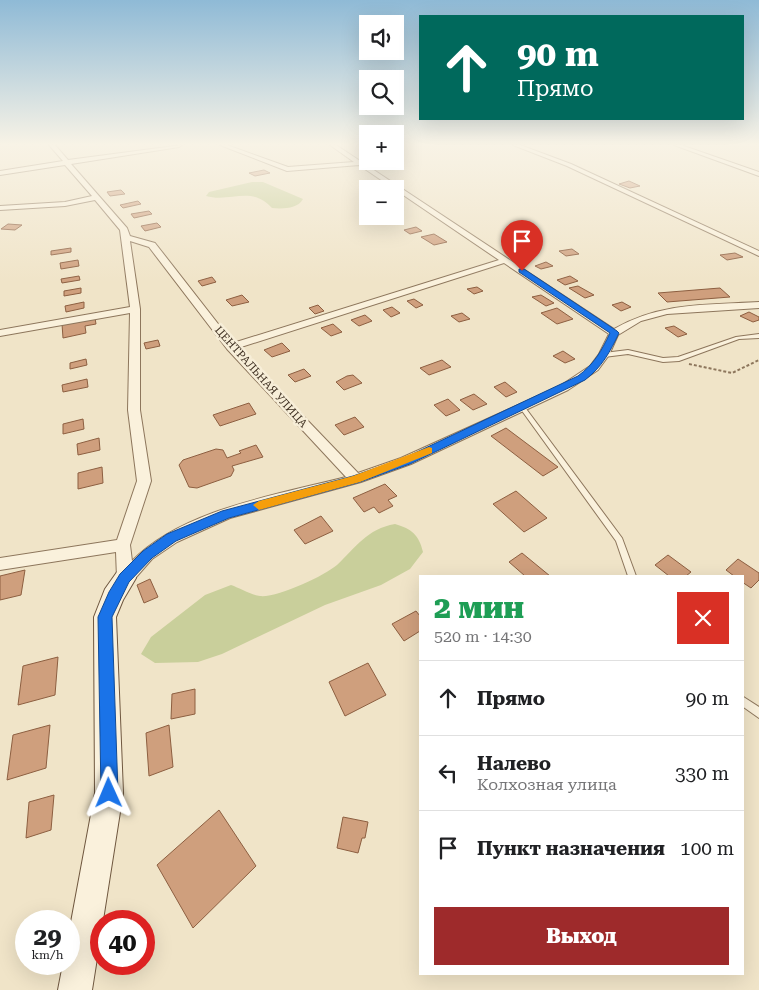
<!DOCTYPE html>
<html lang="ru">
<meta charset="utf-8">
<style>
:root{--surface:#fff;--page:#f6f6f6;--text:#202124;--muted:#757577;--line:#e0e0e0;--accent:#9e2a2b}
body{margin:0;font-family:"Roboto Serif",serif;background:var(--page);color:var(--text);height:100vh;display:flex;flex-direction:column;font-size:19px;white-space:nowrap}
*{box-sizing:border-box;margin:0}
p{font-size:16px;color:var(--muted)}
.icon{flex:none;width:28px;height:28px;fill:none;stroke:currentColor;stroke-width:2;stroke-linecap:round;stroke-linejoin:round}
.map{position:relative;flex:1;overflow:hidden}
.drawer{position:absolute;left:419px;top:575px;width:325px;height:400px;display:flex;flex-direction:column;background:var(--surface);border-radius:0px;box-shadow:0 5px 20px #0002}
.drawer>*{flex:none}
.banner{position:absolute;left:419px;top:15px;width:325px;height:105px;border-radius:0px;box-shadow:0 5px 20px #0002;background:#00695c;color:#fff;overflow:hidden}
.tools{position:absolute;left:359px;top:15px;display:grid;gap:10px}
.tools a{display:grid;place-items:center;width:45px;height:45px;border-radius:0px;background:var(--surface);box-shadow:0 5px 20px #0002;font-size:25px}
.speed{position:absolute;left:15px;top:910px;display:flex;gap:10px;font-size:25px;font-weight:700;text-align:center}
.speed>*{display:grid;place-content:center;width:65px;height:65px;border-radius:50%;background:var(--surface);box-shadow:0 5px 20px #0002;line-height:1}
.speed small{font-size:12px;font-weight:400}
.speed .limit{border:8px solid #d22;background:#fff;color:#111}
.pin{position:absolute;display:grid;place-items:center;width:42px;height:42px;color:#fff;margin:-51px -21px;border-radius:50% 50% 50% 0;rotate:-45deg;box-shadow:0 0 5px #0007}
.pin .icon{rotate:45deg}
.me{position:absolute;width:55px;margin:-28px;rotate:359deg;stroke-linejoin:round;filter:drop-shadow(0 0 4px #0008)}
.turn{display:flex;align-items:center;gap:18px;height:105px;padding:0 15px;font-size:22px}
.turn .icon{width:65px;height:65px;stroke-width:2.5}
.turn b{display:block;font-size:35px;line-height:42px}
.round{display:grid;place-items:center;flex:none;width:52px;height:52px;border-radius:0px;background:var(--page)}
.overview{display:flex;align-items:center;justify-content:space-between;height:85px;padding:0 15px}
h1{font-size:30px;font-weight:800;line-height:38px;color:#1e9e55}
.cta{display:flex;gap:10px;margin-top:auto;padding:10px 15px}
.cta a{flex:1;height:58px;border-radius:0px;background:var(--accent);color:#fff;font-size:20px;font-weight:800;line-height:58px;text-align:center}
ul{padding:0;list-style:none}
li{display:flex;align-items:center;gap:15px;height:75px;padding:0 15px;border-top:1px solid var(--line)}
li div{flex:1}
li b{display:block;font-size:19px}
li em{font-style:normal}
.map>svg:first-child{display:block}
.green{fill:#c9cf9b}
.building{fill:#cf9f7d;stroke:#8d5f41}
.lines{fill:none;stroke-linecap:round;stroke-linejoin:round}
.lane-casing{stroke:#8d765c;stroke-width:2}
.street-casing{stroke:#8d765c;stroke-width:2}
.secondary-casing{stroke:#6f573f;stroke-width:2}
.path{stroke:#8d765c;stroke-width:2;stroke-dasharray:3 2;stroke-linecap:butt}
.lane{fill:#faf1dc;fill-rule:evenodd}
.street{fill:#faf1dc;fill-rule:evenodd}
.secondary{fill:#faf1dc;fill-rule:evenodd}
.route{fill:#1a73e8;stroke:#114b97}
.slow{fill:#f59e0b}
.labels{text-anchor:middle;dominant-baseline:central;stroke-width:5;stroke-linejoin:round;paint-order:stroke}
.far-street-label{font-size:11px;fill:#3d2e20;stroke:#f7eed8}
</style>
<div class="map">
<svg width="759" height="990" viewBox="0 0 759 990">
<rect width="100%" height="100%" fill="#f0e4c8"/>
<g class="green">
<path d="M252,182H263L303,199C298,209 282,209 272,208C252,185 230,203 206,196L209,192Z"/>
<path d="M395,524C412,529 419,535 423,552L410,569L381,585L325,605L222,654L198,662L155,663L141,654L151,637L205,595L231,585C240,588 251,595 260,596C277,598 324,576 337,565C356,547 367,529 395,524Z"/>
</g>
<g class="building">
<polygon points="264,170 270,173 255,176 249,173"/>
<polygon points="629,181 640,186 630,188 619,184"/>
<polygon points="121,190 125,194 110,196 107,192"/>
<polygon points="138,201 141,204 123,208 120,205"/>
<polygon points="149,211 152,214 134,218 131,214"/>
<polygon points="157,223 161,227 145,231 141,226"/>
<polygon points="8,224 22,225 15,230 1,229"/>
<polygon points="416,227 422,231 410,234 404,230"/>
<polygon points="434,234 447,242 434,245 421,237"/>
<polygon points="522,246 530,250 517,254 509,249"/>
<polygon points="71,248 71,252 51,255 51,251"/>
<polygon points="572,249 579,254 566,256 559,251"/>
<polygon points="735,253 743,257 727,260 720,255"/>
<polygon points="78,260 79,266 61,269 60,263"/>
<polygon points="546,262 553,266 541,269 535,266"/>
<polygon points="79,276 80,280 62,283 61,279"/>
<polygon points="570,276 578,281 565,285 557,280"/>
<polygon points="212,277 216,282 202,286 198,281"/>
<polygon points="578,286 594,295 585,298 569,288"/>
<polygon points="477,287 483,291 474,294 467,289"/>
<polygon points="81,288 81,293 64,296 64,291"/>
<polygon points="720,288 730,297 667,302 658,293"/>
<polygon points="242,295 249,302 232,306 226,300"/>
<polygon points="541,295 554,303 546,306 532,297"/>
<polygon points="414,299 423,305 416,308 407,301"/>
<polygon points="84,302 84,308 66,312 65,306"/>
<polygon points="622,302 631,307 621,311 612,305"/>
<polygon points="318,305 324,311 315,314 309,308"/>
<polygon points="392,307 400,313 391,317 383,310"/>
<polygon points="557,308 573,319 557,324 541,313"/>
<polygon points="749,312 759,317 759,320 753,322 740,316"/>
<polygon points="462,313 470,319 459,322 451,316"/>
<polygon points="365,315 372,321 359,326 351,320"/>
<polygon points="95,318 96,324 85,326 86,333 63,338 62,324"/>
<polygon points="333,324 342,332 331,336 321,328"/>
<polygon points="674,326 687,334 678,337 665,328"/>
<polygon points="158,340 160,346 146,349 144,343"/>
<polygon points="282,343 290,351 272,357 264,350"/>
<polygon points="563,351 575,359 565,363 553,356"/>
<polygon points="86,359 87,365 70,369 70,363"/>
<polygon points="442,360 451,367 429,375 420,368"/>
<polygon points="304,369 311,376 295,382 288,375"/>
<polygon points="353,375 362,383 344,390 336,382 347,376"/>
<polygon points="87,379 88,387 63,392 62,385"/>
<polygon points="505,382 517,392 506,397 494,387"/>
<polygon points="474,394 487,404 473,410 460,400"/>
<polygon points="448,399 460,410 446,416 434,405"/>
<polygon points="249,403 256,414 220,426 213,415"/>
<polygon points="355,417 364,427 344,435 335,425"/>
<polygon points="83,419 84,429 63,434 63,424"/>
<polygon points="506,428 558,467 543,476 491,436"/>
<polygon points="99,438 100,450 78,455 77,444"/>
<polygon points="256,445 263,457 232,466 234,470 231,476 197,488 189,487 179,465 183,460 216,449 223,450 227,458 241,453 239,451"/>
<polygon points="102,467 103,483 78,489 78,473"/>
<polygon points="385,484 397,496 388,500 393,506 379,513 374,507 364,512 353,498"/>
<polygon points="516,491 547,518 524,532 493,504"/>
<polygon points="321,516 333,531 305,544 294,530"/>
<polygon points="522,553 550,576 525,576 509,562"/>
<polygon points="668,555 691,572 686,576 669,576 655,565"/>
<polygon points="738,559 759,573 759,580 751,588 742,582 742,576 734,576 726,570"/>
<polygon points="25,570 21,595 0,600 0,576"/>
<polygon points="150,579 158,597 144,603 137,585"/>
<polygon points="416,611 420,616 420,631 404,641 392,624"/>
<polygon points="58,657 55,695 18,705 23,666"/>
<polygon points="368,663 386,695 345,716 329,682"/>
<polygon points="195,689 195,714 171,719 172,694"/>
<polygon points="50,725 46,768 7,780 13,735"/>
<polygon points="169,725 173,767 149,776 146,733"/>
<polygon points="54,795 51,830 26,838 29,802"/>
<polygon points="219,810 256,866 193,928 157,865"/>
<polygon points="343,817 368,822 365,838 362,838 358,853 337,848"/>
</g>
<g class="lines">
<g class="lane-casing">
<g id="lane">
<polygon points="759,334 759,338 739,339 679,361 663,362 628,354 604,357 601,355 604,353 628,350 663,358 678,357 736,337"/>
<polygon points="522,405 524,406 622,538 636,576 628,576 616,541 520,408 519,407 520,406"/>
<polygon points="742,696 759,707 759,718 742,706"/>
</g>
</g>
<g class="street-casing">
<g id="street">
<path d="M49,145H55L68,160L182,145L179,147L71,164L127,228L130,236L155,243L233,343L499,260L359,165L287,171L220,145H227L288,167L354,162L330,145H336L614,329C661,302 707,305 759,302V308L667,314L641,321L618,335L609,355L598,370L568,390L411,464L361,482L230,518L177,542L152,559L131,583L125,584L119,583L117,578L116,552L0,570V558L117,540L137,481L128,410L130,313L0,336V330L130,307L120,230L95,200L65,206L0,210V206L65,202L92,196L65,165L0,175V171L63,161ZM130,241L149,247L227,349L346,477C277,495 183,509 132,561L130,545L151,481L140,410V309ZM504,263L609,334L599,354L590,366L560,386L401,458L358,473L238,348Z"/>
<polygon points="513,145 520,145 571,164 759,251 759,256 567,166"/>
<polygon points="674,145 681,145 759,172 759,176"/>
</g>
</g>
<g class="secondary-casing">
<polygon id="secondary" points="125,569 133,572 136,578 123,600 116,617 123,793 92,990 58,990 63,964 69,964 69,933 95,793 94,617 105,589 117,572"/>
</g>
<polyline class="path" points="689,364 732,373 759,360"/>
<use href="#lane" class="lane"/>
<use href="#street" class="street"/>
<use href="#secondary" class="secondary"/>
</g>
<linearGradient id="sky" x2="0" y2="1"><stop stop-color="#8fbad6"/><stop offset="0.51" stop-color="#f8f3e6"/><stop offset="1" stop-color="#f8f3e6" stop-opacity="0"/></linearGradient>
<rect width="759" height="283" fill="url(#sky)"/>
<path class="route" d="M519,269H524L617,331L619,333C610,352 602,367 585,380L410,464L360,482L229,518L176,541L152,558L129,582L112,617L118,793L115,799L109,801L103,799L101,793L98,617L109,592L120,574L143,551L167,534L222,511L353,476L402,459L578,376C594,364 601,352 610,333L519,272Z"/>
<polygon class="slow" points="429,447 432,448 432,453 360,482 259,510 253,505 259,501 353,476"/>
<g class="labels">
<g class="far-street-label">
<text transform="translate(261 377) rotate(48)">ЦЕНТРАЛЬНАЯ УЛИЦА</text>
</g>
</g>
</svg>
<div class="tools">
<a><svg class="icon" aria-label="sound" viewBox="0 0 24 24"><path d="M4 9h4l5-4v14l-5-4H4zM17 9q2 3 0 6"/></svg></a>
<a><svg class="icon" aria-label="search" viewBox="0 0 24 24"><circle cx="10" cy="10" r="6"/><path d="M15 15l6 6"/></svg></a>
<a>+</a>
<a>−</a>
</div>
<div class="speed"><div>29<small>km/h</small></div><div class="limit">40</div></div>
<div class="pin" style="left:522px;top:271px;background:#d93025"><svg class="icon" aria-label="arrive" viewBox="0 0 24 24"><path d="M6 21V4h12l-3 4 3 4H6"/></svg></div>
<svg class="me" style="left:109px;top:793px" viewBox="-20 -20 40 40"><path d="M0-17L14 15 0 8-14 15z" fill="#1a73e8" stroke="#fff" stroke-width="4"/></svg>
<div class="banner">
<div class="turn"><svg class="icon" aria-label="ahead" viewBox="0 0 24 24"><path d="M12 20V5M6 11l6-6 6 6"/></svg><div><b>90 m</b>Прямо</div></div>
</div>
<section class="drawer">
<div class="overview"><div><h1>2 мин</h1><p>520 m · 14:30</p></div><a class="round" style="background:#d93025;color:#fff"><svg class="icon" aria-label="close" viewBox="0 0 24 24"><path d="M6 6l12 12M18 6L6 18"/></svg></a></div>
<ul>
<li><svg class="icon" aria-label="ahead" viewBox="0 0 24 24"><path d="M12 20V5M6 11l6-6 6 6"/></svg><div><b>Прямо</b></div><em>90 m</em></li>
<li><svg class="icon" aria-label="left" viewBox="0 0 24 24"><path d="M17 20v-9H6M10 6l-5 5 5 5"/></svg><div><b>Налево</b><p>Колхозная улица</p></div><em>330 m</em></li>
<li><svg class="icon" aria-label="arrive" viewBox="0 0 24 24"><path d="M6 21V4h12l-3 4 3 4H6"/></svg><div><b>Пункт назначения</b></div><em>100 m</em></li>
</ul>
<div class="cta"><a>Выход</a></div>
</section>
</div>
